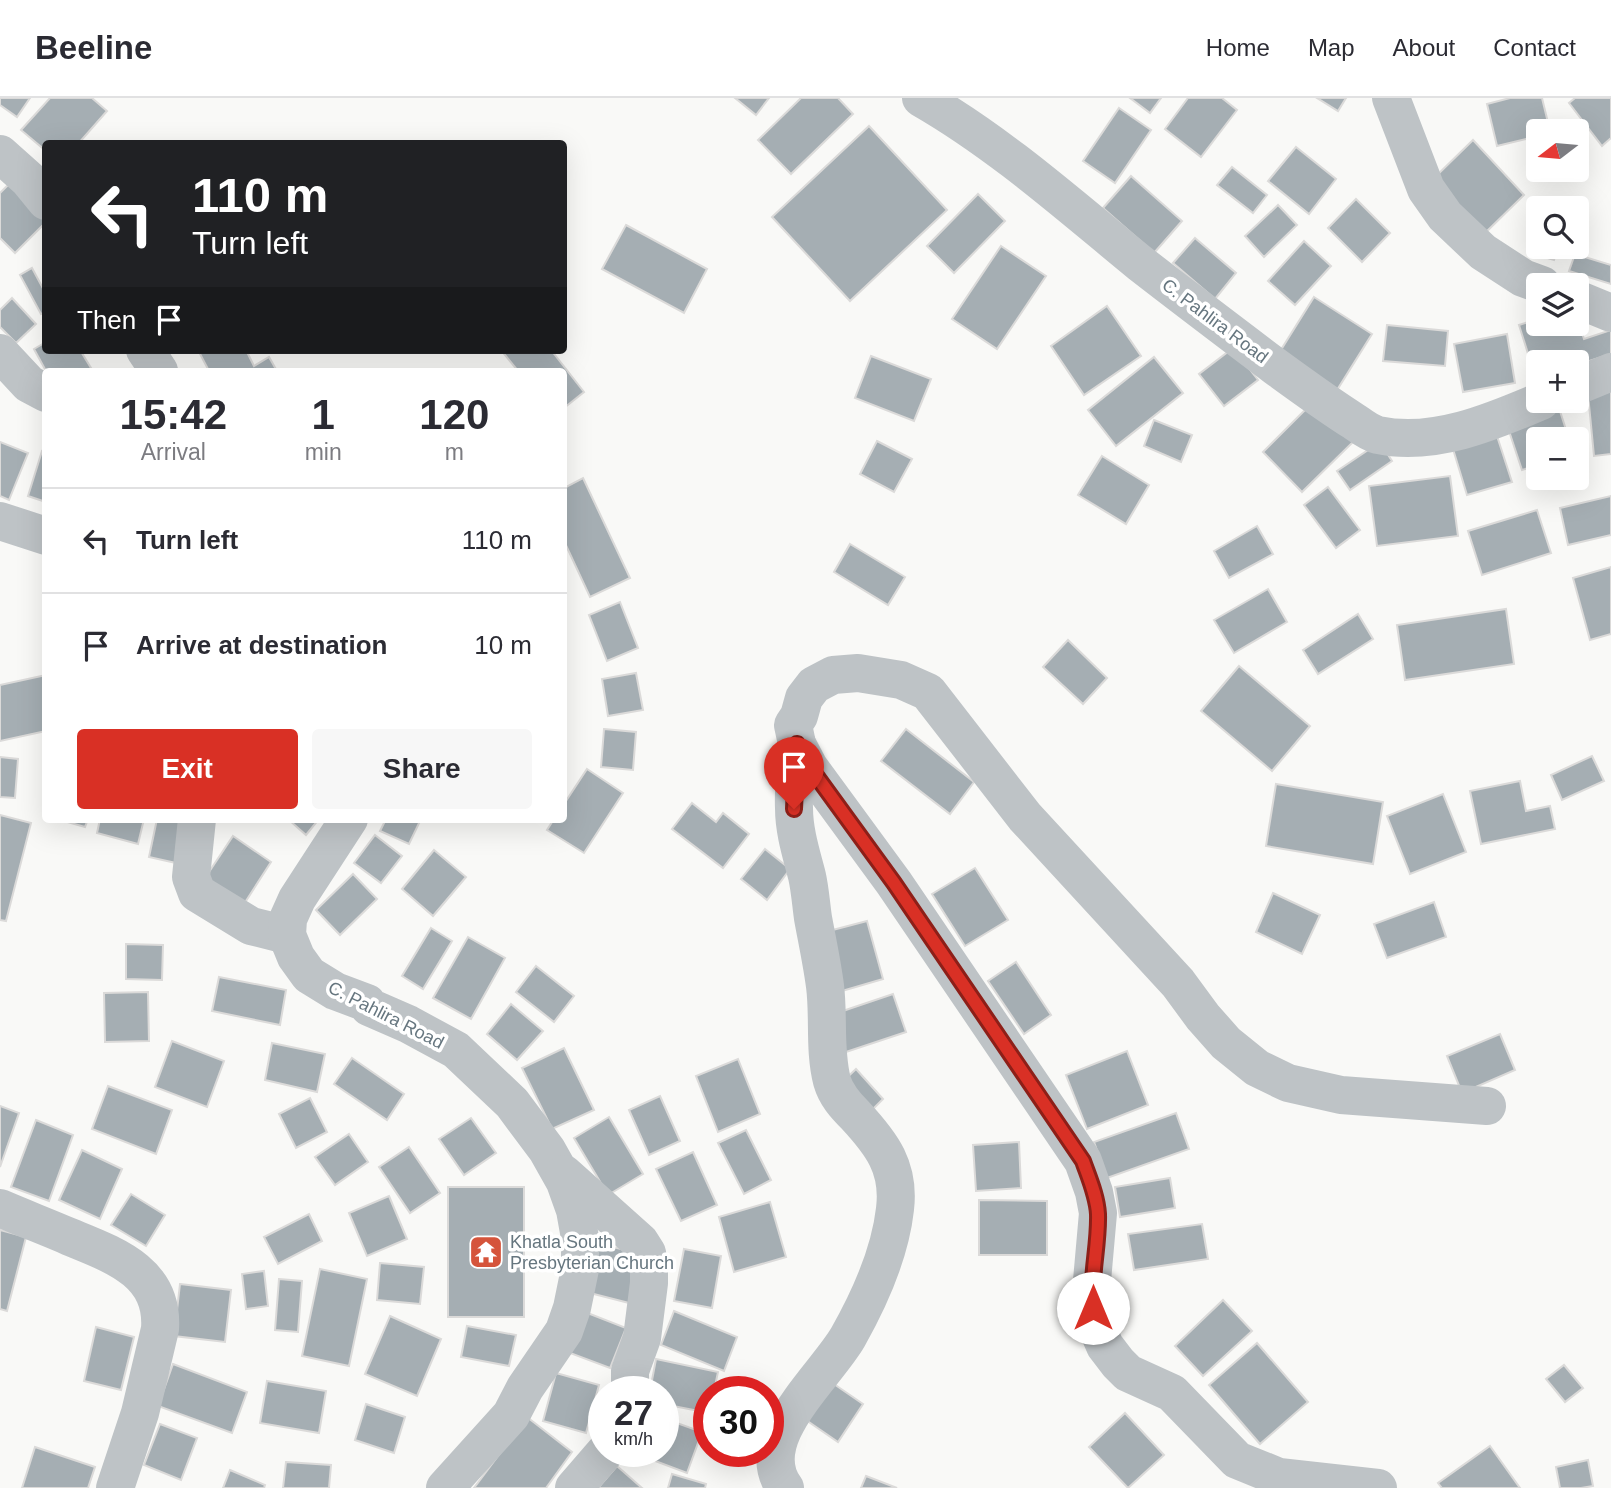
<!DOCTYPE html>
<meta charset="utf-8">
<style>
:root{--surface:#fff;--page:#f7f7f7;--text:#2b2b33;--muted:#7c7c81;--line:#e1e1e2;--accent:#d93025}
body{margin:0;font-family:Helvetica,sans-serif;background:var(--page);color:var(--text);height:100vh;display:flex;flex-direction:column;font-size:26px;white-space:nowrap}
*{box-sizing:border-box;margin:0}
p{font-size:23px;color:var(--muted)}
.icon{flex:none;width:38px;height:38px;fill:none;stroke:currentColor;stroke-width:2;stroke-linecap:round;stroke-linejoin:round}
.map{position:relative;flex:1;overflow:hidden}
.details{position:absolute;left:42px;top:270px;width:525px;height:455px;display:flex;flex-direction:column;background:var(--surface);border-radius:7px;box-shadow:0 7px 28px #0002}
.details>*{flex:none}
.banner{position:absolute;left:42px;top:42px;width:525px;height:214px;border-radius:7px;box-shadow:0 7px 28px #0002;background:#202124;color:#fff;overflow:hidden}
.needle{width:46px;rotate:254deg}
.fabs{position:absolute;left:1526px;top:21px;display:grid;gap:14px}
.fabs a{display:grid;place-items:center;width:63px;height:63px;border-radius:7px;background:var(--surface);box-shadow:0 7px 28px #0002;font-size:35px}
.speed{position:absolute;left:588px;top:1278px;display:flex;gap:14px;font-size:35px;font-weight:700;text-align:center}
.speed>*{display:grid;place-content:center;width:91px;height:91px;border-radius:50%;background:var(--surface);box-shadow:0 7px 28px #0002;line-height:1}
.speed small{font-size:18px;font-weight:400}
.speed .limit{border:10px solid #d22;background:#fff;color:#111}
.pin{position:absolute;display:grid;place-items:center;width:60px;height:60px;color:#fff;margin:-72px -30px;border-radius:50% 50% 50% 0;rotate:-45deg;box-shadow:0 0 7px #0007}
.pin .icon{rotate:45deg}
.me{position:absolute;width:77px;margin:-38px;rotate:0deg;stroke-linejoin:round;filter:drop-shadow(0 0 5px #0008)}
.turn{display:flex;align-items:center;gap:24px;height:147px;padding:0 35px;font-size:32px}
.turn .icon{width:91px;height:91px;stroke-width:2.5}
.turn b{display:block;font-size:49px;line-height:60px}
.then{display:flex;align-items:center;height:66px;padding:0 35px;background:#0003;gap:14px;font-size:26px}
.eta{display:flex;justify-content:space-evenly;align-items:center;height:119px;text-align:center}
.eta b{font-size:42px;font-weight:700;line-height:49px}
.primary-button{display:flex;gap:14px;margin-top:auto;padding:14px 35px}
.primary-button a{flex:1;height:80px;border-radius:7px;background:var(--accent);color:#fff;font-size:28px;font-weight:700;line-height:80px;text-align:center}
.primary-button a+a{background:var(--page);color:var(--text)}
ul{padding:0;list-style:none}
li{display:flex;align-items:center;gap:21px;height:105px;padding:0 35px;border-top:2px solid var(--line)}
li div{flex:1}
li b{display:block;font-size:26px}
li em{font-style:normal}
header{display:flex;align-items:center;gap:42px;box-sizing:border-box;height:98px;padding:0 35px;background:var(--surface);border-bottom:2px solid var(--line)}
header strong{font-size:33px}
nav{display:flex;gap:38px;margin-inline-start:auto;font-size:24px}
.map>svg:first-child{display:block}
.building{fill:#a5aeb3;stroke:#dbdad9;stroke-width:2}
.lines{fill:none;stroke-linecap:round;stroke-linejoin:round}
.minor{stroke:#bec3c6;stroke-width:38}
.route-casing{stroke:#8d1f18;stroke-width:18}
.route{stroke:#d93025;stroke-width:12}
.labels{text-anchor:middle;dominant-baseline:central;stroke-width:7;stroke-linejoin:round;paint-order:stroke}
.street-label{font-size:18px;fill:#66767f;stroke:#fff}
.poi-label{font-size:18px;fill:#66767f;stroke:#fff;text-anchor:start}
</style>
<header>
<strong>Beeline</strong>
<nav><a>Home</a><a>Map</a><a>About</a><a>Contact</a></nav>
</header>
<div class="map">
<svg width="1611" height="1390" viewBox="0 0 1611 1390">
<rect width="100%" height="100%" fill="#f9f9f7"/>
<g class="building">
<polygon points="0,0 30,0 17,19 0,7"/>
<polygon points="50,0 92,0 107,13 78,46 46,46 46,53 21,32"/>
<polygon points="735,0 769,0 756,17"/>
<polygon points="801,0 838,0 853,16 791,76 758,42"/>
<polygon points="1130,0 1161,0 1150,15"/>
<polygon points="1188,0 1222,0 1237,12 1201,59 1165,31"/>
<polygon points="1317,0 1346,0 1338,13"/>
<polygon points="1510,0 1542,0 1550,33 1538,33 1538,38 1497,48 1487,6"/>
<polygon points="1575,0 1611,0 1611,40 1602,48 1569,5"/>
<polygon points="1119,10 1151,32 1115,85 1083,63"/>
<polygon points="869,28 947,112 850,203 772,119"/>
<polygon points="1473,42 1524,97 1483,137 1431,83"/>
<polygon points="1296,49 1336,81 1309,116 1268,83"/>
<polygon points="1232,69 1267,97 1253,115 1217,87"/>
<polygon points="1131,78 1182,123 1154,155 1103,110"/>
<polygon points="11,84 46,118 46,124 15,155 0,140 0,95"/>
<polygon points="978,96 1005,123 954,175 927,148"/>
<polygon points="1356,101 1390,135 1362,164 1328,130"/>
<polygon points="1278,107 1297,127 1264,159 1245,138"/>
<polygon points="1538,124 1538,149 1558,149 1554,162 1528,154"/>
<polygon points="626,127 707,171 684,215 602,171"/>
<polygon points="1195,140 1236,175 1215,201 1173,165"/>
<polygon points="1304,143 1331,168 1295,207 1268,183"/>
<polygon points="1001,148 1046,178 997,251 952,221"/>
<polygon points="1575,156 1611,167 1611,186 1569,173"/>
<polygon points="32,170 46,196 46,214 41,216 20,177"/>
<polygon points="1314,199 1372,236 1337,292 1279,255"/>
<polygon points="12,200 36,226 16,245 0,229 0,212"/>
<polygon points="1107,208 1141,258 1084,297 1051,248"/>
<polygon points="1577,219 1584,241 1611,232 1611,256 1577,267 1577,264 1538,264 1538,280 1536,281 1519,227 1538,221 1538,226 1577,226"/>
<polygon points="1387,227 1448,233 1445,268 1383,263"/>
<polygon points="1507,236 1515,285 1463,294 1454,246"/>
<polygon points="46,244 46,252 80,252 91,270 86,273 46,273 34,251"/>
<polygon points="1233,250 1258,282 1224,308 1199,276"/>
<polygon points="198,252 246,252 254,268 269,259 277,273 209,273"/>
<polygon points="501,252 551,252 584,294 564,310 564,273 518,273"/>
<polygon points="871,258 931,281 914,323 855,300"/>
<polygon points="1154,259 1183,295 1116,348 1088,312"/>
<polygon points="1611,284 1611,356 1594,358 1587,286"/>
<polygon points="1314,303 1354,343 1302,394 1263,354"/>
<polygon points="1559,310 1569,341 1538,341 1538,367 1522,372 1507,327"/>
<polygon points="1154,322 1192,337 1181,364 1144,348"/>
<polygon points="1497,338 1512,384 1467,397 1453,351"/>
<polygon points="877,343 912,361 894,394 860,376"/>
<polygon points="0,344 28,355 9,402 0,398"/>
<polygon points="1380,344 1392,363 1350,392 1337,373"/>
<polygon points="42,353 46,354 46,404 28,398"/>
<polygon points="1102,358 1149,387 1126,426 1078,397"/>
<polygon points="1450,378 1458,438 1377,448 1369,388"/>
<polygon points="583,380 630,480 590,499 564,443 564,390"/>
<polygon points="1328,389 1360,432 1336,450 1304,407"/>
<polygon points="1611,398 1611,437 1568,447 1560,410"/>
<polygon points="1537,412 1551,455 1482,477 1468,433"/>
<polygon points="1257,428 1273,456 1229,480 1214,453"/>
<polygon points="850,446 905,479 888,507 834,474"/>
<polygon points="1611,469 1611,536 1590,542 1573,480"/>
<polygon points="1268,491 1287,524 1234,555 1214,522"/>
<polygon points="620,504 638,550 607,563 589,517"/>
<polygon points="1506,511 1514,566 1405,582 1397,527"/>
<polygon points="1358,516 1373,541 1318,576 1303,552"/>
<polygon points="1068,542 1107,580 1083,606 1043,569"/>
<polygon points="1239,568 1310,628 1272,673 1201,613"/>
<polygon points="636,575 643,612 608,618 602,581"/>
<polygon points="46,577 46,633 0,643 0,587"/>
<polygon points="604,631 636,634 633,672 601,669"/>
<polygon points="906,631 974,684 950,716 881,663"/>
<polygon points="1592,658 1604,683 1562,702 1551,677"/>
<polygon points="0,659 18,661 15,700 0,699"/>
<polygon points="587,671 623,695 584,755 547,732 554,721 564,721 564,706"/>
<polygon points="1520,683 1526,713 1550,708 1555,731 1481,746 1470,693"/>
<polygon points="1276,686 1383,704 1373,766 1266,748"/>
<polygon points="1443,696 1466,754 1410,776 1387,718"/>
<polygon points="692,705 716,724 723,715 749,736 723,770 672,731"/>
<polygon points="0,717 31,725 6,823 0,822"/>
<polygon points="57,721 88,721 85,729"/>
<polygon points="100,721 144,721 138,746 97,735"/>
<polygon points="157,721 185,721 176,765 149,759"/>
<polygon points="290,721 319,721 306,737 289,722"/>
<polygon points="386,721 421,721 409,746 380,733"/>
<polygon points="375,737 402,758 381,785 354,765"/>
<polygon points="233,738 271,764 244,806 205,780"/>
<polygon points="765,751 790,771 767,802 741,781"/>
<polygon points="434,752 466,779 433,818 402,791"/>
<polygon points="975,770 1008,822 965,848 932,796"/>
<polygon points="353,776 377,801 340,837 316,812"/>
<polygon points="1273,795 1320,817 1302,856 1256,834"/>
<polygon points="1434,804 1446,839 1387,860 1374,826"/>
<polygon points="867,823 883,881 842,893 825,834"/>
<polygon points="431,830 452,843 423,891 402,878"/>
<polygon points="468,839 505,860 471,921 433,900"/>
<polygon points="126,846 163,847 162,882 126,881"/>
<polygon points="1016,864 1051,917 1024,936 988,883"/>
<polygon points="536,868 574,898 554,924 516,894"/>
<polygon points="219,879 286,892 280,927 212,913"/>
<polygon points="148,894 149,943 105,944 104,895"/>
<polygon points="893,896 906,934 843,955 831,917"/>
<polygon points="511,906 543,933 517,962 487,936"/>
<polygon points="1500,936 1515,972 1462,995 1447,958"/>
<polygon points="172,943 224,963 207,1009 155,989"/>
<polygon points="272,945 325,956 317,994 265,982"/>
<polygon points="564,950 594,1012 552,1031 522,970"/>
<polygon points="1127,953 1148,1007 1087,1031 1066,977"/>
<polygon points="352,960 404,996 387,1022 334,986"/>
<polygon points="738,961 760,1016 718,1034 696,978"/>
<polygon points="856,971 883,1001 866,1018 838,988"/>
<polygon points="108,988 172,1012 156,1056 92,1031"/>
<polygon points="660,998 680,1043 649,1057 629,1012"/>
<polygon points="310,1000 327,1034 296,1050 279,1016"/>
<polygon points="0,1008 19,1015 0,1069"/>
<polygon points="1176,1015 1189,1051 1107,1080 1094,1044"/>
<polygon points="609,1019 643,1076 608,1097 574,1040"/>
<polygon points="471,1020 496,1055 464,1077 439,1041"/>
<polygon points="36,1022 73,1037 49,1103 11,1089"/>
<polygon points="746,1032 771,1082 744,1096 718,1045"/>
<polygon points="349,1036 368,1064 335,1087 315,1059"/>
<polygon points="1019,1044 1021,1090 976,1093 973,1047"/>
<polygon points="409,1049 440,1095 410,1115 379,1069"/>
<polygon points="82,1052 122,1071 100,1121 59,1102"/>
<polygon points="693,1054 717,1107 681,1123 656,1071"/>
<polygon points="1170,1080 1175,1110 1120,1119 1115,1089"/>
<rect x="448" y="1089" width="76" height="130"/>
<polygon points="131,1096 165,1117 146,1148 111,1127"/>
<polygon points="389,1098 407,1141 367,1158 349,1115"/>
<polygon points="979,1102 1047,1103 1047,1157 979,1157"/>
<polygon points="770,1104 786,1159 734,1174 719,1119"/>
<polygon points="309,1116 322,1143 278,1166 264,1139"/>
<polygon points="1202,1126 1208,1161 1134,1172 1128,1136"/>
<polygon points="0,1132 26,1139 7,1213 0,1211"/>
<polygon points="597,1145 641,1156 629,1205 586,1194"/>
<polygon points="684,1151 721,1158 712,1210 674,1203"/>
<polygon points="380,1165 424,1169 420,1206 377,1202"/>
<polygon points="320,1171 367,1181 349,1268 302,1258"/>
<polygon points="264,1173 268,1208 246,1211 242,1176"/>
<polygon points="279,1181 302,1183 298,1234 275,1232"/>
<polygon points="180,1186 231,1192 225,1244 174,1238"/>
<polygon points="1223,1202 1252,1233 1203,1278 1175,1248"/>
<polygon points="674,1213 737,1239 724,1273 661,1247"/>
<polygon points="585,1214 626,1230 610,1270 570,1255"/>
<polygon points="390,1218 441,1241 417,1298 365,1276"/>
<polygon points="467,1228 516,1237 509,1268 461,1259"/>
<polygon points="96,1229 134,1239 121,1292 84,1283"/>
<polygon points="1257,1245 1308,1304 1260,1346 1209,1287"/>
<polygon points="656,1261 718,1274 714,1293 709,1293 709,1315 663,1306 663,1293 650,1293"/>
<polygon points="173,1266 247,1294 232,1335 158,1308"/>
<polygon points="1564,1267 1583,1290 1565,1304 1546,1281"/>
<polygon points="556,1275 599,1287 586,1335 543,1323"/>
<polygon points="267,1283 326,1293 319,1335 260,1325"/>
<polygon points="831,1284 863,1306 838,1344 806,1322"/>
<polygon points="366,1306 405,1319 394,1355 355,1342"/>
<polygon points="1125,1315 1164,1357 1128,1390 1089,1349"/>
<polygon points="527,1319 572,1354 546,1390 474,1390"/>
<polygon points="663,1320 702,1334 687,1375 634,1355 634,1353 663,1353"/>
<polygon points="160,1326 197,1340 181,1382 144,1367"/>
<polygon points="1490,1348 1520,1390 1442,1390 1438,1385"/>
<polygon points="35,1349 95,1369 88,1390 22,1390"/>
<polygon points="724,1353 752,1353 747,1365 723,1356"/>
<polygon points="1588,1362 1593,1388 1581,1390 1560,1390 1556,1369"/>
<polygon points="286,1364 331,1367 329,1390 283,1390"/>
<polygon points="617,1368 642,1390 598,1390"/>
<polygon points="230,1372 265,1387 264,1390 223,1390"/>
<polygon points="672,1376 706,1386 705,1390 668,1390"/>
<polygon points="866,1378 897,1390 861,1390"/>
</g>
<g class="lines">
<g class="minor">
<path d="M921,0C1001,46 1070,108 1141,166C1186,201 1231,235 1276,269C1302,288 1328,307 1355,324C1362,329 1370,335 1378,337C1433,349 1492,324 1541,303"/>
<polyline points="1391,0 1426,91 1445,118 1483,154 1523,180 1542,187"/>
<polyline points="0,56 28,81 46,103"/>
<polyline points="1577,201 1611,215"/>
<polyline points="145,252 159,273"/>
<polyline points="0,255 29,286 46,295"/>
<polyline points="1577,288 1611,274"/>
<polyline points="0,423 46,438"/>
<polyline points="197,721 191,779 197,795 251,828 287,837"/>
<polyline points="349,721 297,801 288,821 287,837 296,859 309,877 335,893 367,905 369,909 408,926 456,952 512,1005 547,1052 565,1084 575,1112 580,1140 580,1171 572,1210 564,1233 525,1290 511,1317 445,1390"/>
<polyline points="564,1076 640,1144 647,1155 649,1168 649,1185 642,1240 630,1273 630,1293"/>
<path d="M0,1110C23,1120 47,1129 70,1139C114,1157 164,1174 160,1231L140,1315L115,1390"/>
<polyline points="574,1390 606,1353"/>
<path d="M785,1390C749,1342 825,1279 848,1239C870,1200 890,1156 895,1111C900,1070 882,1046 855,1017C845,1007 836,997 832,983C824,952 829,919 825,888C822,865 817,842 813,820C811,806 810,791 807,778C801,755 794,733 794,710C793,689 796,667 797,646"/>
<polyline points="1378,1390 1279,1379 1237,1362 1172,1295 1128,1275 1118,1265 1105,1248 1095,1225 1091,1194 1098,1115 1094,1094 1083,1063 894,785 809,669 797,646 793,627 799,618 804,600 814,587 833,577 858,575 901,582 928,594 1025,719 1178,885 1203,919 1226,945 1257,970 1288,985 1341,997 1487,1008"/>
</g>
</g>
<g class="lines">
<g class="route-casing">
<path id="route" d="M794,711L797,646L809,668L894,785L1083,1063C1089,1080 1097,1098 1098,1116C1099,1148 1090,1178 1093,1210"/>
</g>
<use href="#route" class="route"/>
</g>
<defs>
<g id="temple-square" transform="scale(1.75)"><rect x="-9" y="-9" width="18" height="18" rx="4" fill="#d5543b" stroke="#fff"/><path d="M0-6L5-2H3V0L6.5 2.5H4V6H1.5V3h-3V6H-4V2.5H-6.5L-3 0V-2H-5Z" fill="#fff"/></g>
</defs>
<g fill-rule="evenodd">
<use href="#temple-square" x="486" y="1154"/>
</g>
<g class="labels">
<g class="street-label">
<text transform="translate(1215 223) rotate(37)">C. Pahlira Road</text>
<text transform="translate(386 917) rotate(27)">C. Pahlira Road</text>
</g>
<g class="poi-label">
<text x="510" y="1144">Khatla South<tspan x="510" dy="21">Presbyterian Church</tspan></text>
</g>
</g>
</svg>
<div class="fabs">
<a><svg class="needle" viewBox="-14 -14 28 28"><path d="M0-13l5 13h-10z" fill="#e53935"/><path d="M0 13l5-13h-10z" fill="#7c7c81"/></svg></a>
<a><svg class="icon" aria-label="search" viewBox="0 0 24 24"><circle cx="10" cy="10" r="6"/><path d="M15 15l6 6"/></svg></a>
<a><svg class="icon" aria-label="layers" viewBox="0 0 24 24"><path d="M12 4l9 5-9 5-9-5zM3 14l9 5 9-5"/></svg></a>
<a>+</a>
<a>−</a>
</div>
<div class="speed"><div>27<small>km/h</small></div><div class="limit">30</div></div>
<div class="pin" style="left:794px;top:711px;background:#d93025"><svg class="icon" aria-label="arrive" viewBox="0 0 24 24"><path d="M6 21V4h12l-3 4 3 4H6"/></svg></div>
<svg class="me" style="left:1093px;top:1210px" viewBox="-20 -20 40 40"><circle r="19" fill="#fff"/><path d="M0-13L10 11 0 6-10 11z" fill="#d93025"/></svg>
<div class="banner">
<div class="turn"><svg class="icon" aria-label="left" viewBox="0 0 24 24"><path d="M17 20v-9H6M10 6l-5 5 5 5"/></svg><div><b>110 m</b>Turn left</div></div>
<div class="then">Then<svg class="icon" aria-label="arrive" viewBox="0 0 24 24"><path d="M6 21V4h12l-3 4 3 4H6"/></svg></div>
</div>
<section class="details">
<div class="eta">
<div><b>15:42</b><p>Arrival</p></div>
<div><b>1</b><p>min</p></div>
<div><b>120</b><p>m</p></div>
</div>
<ul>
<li><svg class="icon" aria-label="left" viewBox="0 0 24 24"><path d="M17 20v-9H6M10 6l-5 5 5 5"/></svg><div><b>Turn left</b></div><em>110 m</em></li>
<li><svg class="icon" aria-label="arrive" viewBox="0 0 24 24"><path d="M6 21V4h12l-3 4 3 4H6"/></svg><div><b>Arrive at destination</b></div><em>10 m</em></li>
</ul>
<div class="primary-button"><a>Exit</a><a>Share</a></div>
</section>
</div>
